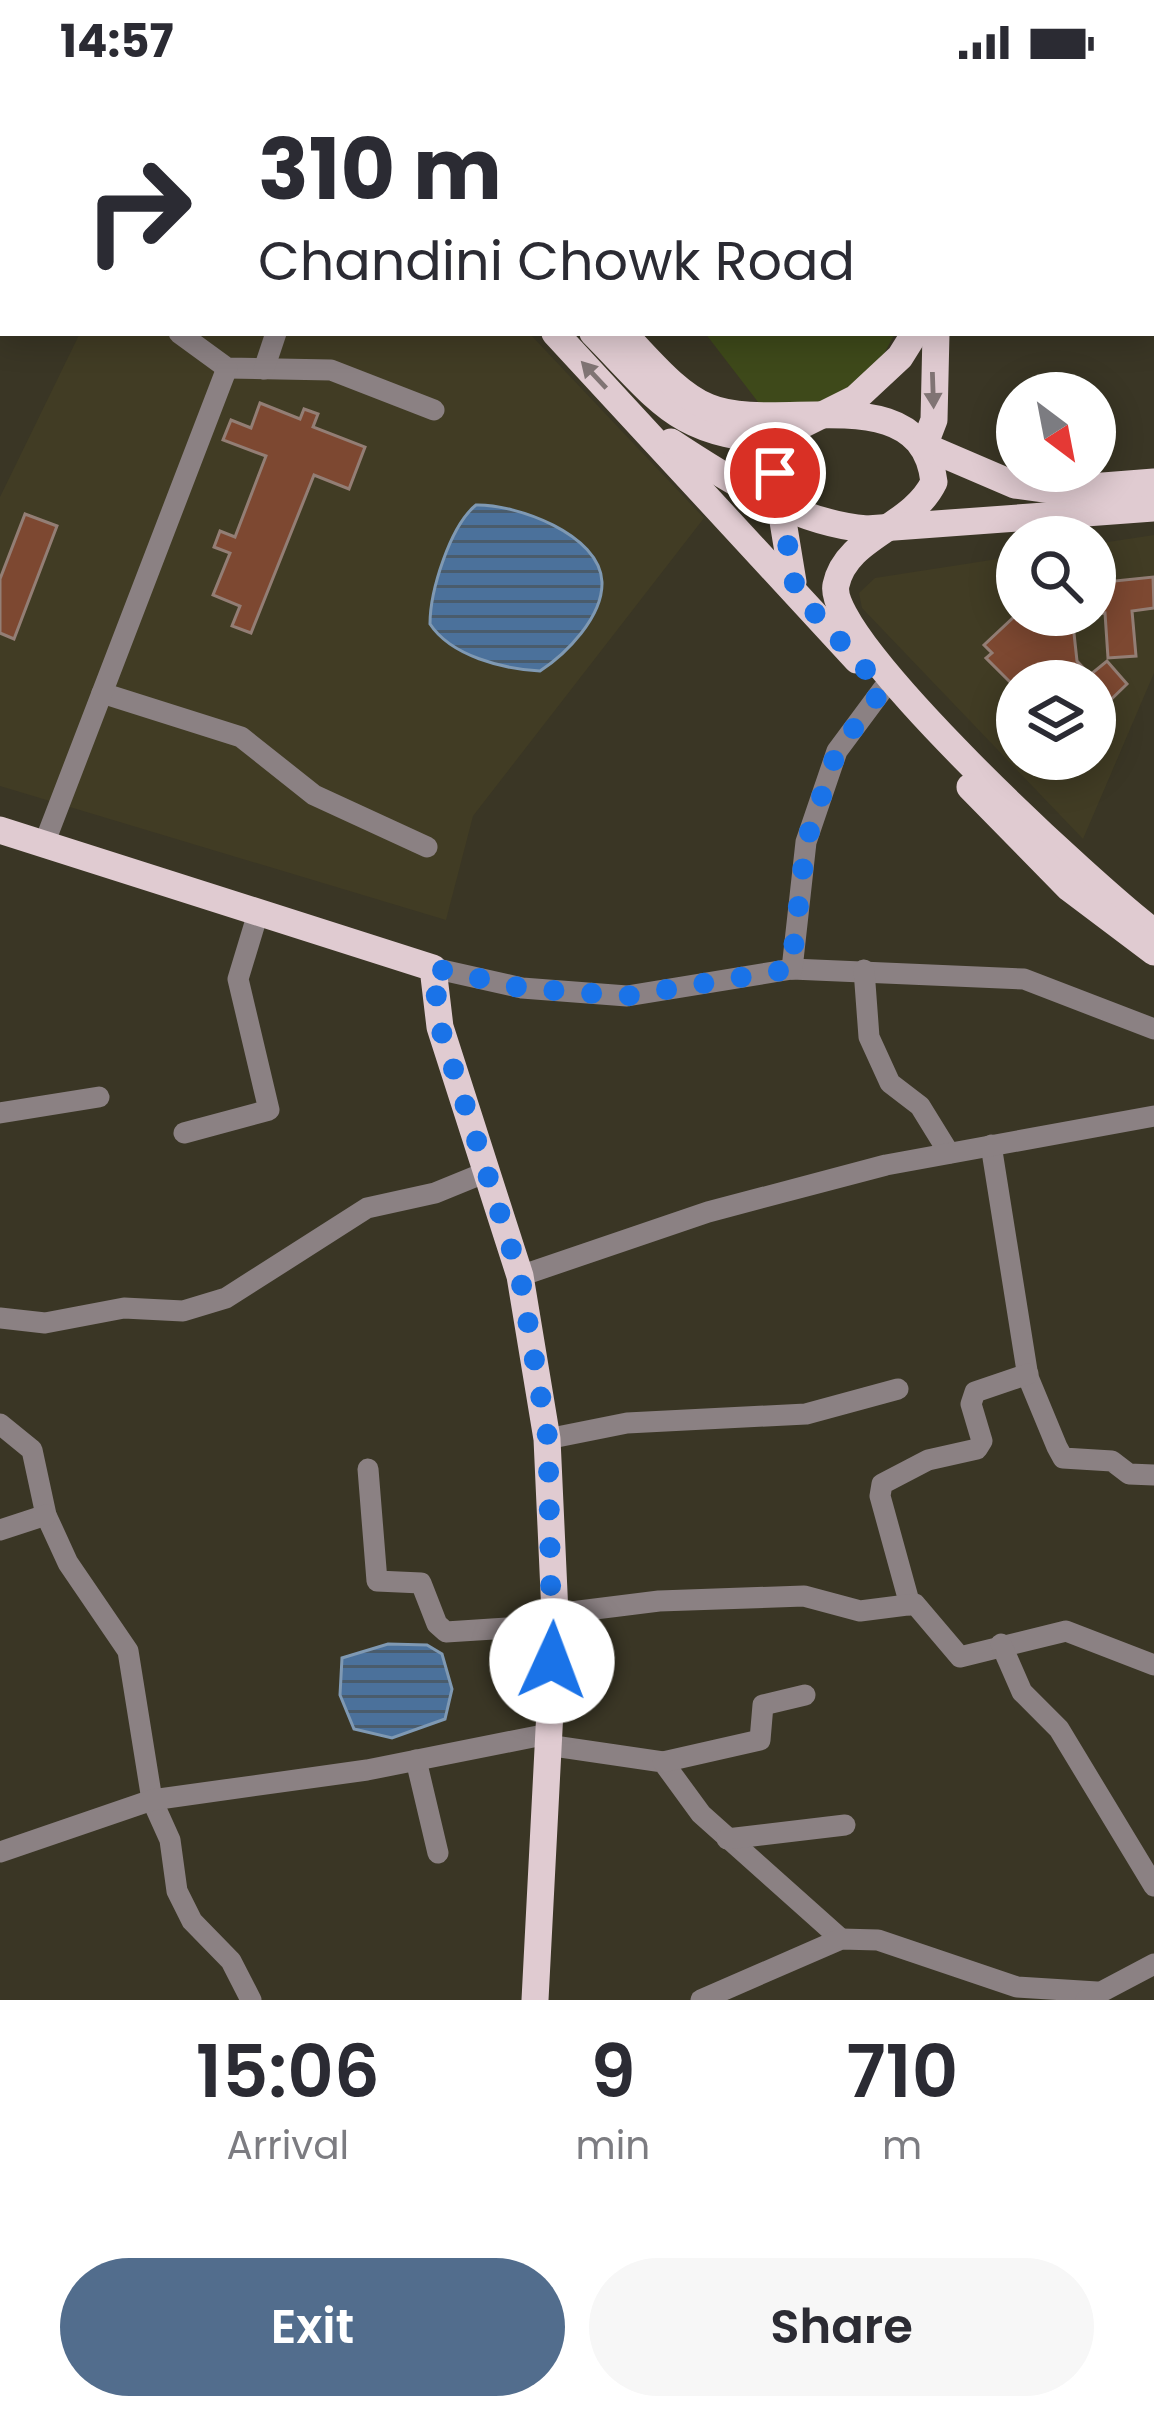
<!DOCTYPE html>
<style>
:root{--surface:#fff;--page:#f7f7f7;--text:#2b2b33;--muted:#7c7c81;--accent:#526d8d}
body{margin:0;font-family:Poppins,sans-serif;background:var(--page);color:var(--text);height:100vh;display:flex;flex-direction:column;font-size:45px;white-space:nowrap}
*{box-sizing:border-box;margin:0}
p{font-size:39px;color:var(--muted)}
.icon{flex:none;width:66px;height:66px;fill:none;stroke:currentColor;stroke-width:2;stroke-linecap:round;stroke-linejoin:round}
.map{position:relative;height:1916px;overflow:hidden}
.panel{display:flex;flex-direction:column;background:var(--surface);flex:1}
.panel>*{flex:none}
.top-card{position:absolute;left:0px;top:0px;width:1155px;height:252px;box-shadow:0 6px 30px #0003;background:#fff;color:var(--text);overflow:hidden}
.needle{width:78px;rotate:148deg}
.buttons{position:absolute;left:996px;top:288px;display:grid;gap:24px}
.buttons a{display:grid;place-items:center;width:120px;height:120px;border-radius:50%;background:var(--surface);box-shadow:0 6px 30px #0003;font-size:60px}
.pin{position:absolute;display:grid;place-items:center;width:102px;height:102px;color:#fff;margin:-51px;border:6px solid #fff;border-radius:50%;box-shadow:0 3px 12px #0007}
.me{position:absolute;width:132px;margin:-66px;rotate:2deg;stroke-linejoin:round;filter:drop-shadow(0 0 9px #0008)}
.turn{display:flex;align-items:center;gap:42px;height:252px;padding:0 60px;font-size:54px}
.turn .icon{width:156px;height:156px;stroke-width:2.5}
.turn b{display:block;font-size:84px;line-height:102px}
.eta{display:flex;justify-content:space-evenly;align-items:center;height:204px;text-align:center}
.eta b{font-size:72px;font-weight:600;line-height:84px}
.action{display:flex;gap:24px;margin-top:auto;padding:24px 60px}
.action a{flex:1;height:138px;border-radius:72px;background:var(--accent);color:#fff;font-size:48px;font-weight:600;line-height:138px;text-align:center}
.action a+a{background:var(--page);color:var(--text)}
.status{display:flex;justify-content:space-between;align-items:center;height:84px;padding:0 60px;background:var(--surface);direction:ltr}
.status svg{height:33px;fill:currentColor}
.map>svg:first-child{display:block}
.built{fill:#413c24;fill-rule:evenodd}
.park{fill:#3e491a}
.water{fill:url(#water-rules);stroke:#7f99b3;stroke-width:3}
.building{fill:#7d4831;stroke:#937e75;stroke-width:3}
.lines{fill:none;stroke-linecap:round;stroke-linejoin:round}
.minor{stroke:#8b8183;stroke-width:21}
.major{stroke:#e0cbd1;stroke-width:27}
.oneway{fill:#807474}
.route{stroke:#1a73e8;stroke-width:21;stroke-dasharray:0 37.8}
</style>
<div class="status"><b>14:57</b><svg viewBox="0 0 49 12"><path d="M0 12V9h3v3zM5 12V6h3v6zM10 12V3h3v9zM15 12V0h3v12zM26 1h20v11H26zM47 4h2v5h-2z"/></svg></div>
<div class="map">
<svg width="1154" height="1916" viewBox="0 0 1154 1916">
<defs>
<pattern id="water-rules" width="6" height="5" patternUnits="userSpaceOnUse" patternTransform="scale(3)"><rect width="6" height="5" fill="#4b719b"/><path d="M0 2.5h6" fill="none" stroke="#4a5c6c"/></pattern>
</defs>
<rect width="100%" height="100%" fill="#3a3625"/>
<g class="built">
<polygon points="80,249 529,249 704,434 473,732 446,836 0,702 0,413"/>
<path d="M1154,451V589L1083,755L862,524L859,509L875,494L1017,472V531H1095V460ZM1017,597H1095V675H1017Z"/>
</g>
<polygon class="park" points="705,249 895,249 884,270 818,332 768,331"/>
<g class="water">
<path d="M476,421C516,420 600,450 602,498C603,533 566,570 540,587C503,585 451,572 430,540C430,507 450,442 476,421Z"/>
<polygon points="388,1560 427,1561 442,1570 452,1605 445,1635 392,1654 354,1645 340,1611 342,1574"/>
</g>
<g class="building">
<polygon points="260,319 300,335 304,325 318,330 313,343 365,363 349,405 314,391 251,549 232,542 240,522 213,511 230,469 214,463 220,447 235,453 266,372 223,356 231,336 251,344"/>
<polygon points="25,430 57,442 14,555 0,549 0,495"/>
<polygon points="1153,493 1154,524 1132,527 1136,572 1108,574 1105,529 1095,530 1095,499"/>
<polygon points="1016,531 1072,531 1077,577 1090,591 1107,577 1127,600 1095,631 1095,597 1017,597 1017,605 986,574 992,569 984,561"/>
</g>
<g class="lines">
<g class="minor">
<polyline points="0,77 3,69"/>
<polyline points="0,127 3,120"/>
<polyline points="179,249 227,284 331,286 434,326"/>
<polyline points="264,285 276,249"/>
<polyline points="102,609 241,653 314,711 427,763"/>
<polyline points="44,760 227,284"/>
<polyline points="433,884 522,904 627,912 792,885 1024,895 1154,945"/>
<polyline points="792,885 806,758 837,667 883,605"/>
<polyline points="864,886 869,953 890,999 920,1022 949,1069"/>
<polyline points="0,1029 99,1013"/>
<polyline points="184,1049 269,1026 238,895 258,829"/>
<polyline points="991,1061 1028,1293 1057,1363 1063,1374 1112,1377 1129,1390 1154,1391"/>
<polyline points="520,1192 708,1128 886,1081 1154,1032"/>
<polyline points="0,1234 45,1239 124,1224 183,1227 226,1214 367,1124 435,1109 484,1089"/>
<polyline points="0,1340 32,1366 46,1431 68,1479 128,1567 152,1716 170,1756 177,1807 192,1837 231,1877 251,1916"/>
<polyline points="547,1355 627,1339 806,1330 898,1305"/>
<polyline points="368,1385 377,1497 421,1499 437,1540 446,1548 555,1541"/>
<polyline points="0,1446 46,1431"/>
<polyline points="910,1521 880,1412 882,1400 928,1376 977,1365 982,1357 971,1320 975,1308 1028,1290"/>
<polyline points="555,1530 659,1517 804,1512 860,1527 915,1520 960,1573 1066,1547 1154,1581"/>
<polyline points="1001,1560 1022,1608 1059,1645 1154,1802"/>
<polyline points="547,1661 663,1678 701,1730 841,1855"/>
<polyline points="416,1676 438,1769"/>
<polyline points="663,1678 760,1656 763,1621 805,1611"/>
<polyline points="727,1755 845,1741"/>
<polyline points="0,1768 152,1716 367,1686 548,1650"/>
<polyline points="701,1916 841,1855 878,1856 1017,1903 1097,1908"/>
<polyline points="1086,1916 1154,1880"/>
</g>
<g class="major">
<polyline points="3,0 12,3"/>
<polyline points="53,0 62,3"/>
<polyline points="136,0 145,3"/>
<polyline points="948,0 948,3"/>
<polyline points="555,249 857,576"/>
<path d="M593,249C664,321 676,351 784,357"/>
<path d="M623,249C648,274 675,309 708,323C776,352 922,290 934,398C912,444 846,452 836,501C824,556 1101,809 1154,848"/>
<path d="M671,358C730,397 796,439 867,445L1154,424"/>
<polyline points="924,362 1015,401 1052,406 1154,398"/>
<polyline points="924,362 934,336 936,249"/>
<polyline points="793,498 775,389 784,357 796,344 856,314 900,273 915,249"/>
<polyline points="970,703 1069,804 1154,868"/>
<polyline points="0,746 433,884 440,943 520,1192 547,1355 555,1530 535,1916"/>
</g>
</g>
<defs><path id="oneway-solid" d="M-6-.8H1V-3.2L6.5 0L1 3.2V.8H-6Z" transform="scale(3)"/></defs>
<g class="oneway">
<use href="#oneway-solid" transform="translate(594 291) rotate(-133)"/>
<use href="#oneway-solid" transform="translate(933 306) rotate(88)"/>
</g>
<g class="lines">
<polyline class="route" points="552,1577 548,1355 520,1192 440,943 433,884 522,904 627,912 791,885 806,758 837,667 883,605 796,508 775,389"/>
</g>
</svg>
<div class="buttons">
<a><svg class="needle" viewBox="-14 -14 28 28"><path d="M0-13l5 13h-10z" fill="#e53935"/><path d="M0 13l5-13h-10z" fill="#7c7c81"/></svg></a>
<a><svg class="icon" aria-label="search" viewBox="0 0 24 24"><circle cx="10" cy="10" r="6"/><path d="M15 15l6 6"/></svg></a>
<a><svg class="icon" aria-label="layers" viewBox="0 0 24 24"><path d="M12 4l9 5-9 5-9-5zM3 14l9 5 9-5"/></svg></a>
</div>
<div class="pin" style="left:775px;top:389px;background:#d93025"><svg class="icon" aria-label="arrive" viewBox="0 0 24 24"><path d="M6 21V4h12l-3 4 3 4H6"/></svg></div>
<svg class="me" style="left:552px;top:1577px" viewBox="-20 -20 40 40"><circle r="19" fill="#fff"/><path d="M0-13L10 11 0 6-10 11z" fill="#1a73e8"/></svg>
<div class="top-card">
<div class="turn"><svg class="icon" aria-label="right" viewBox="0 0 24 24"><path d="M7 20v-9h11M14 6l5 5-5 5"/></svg><div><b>310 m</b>Chandini Chowk Road</div></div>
</div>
</div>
<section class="panel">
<div class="eta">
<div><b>15:06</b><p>Arrival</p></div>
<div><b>9</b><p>min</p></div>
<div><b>710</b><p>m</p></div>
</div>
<div class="action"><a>Exit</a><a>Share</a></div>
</section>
